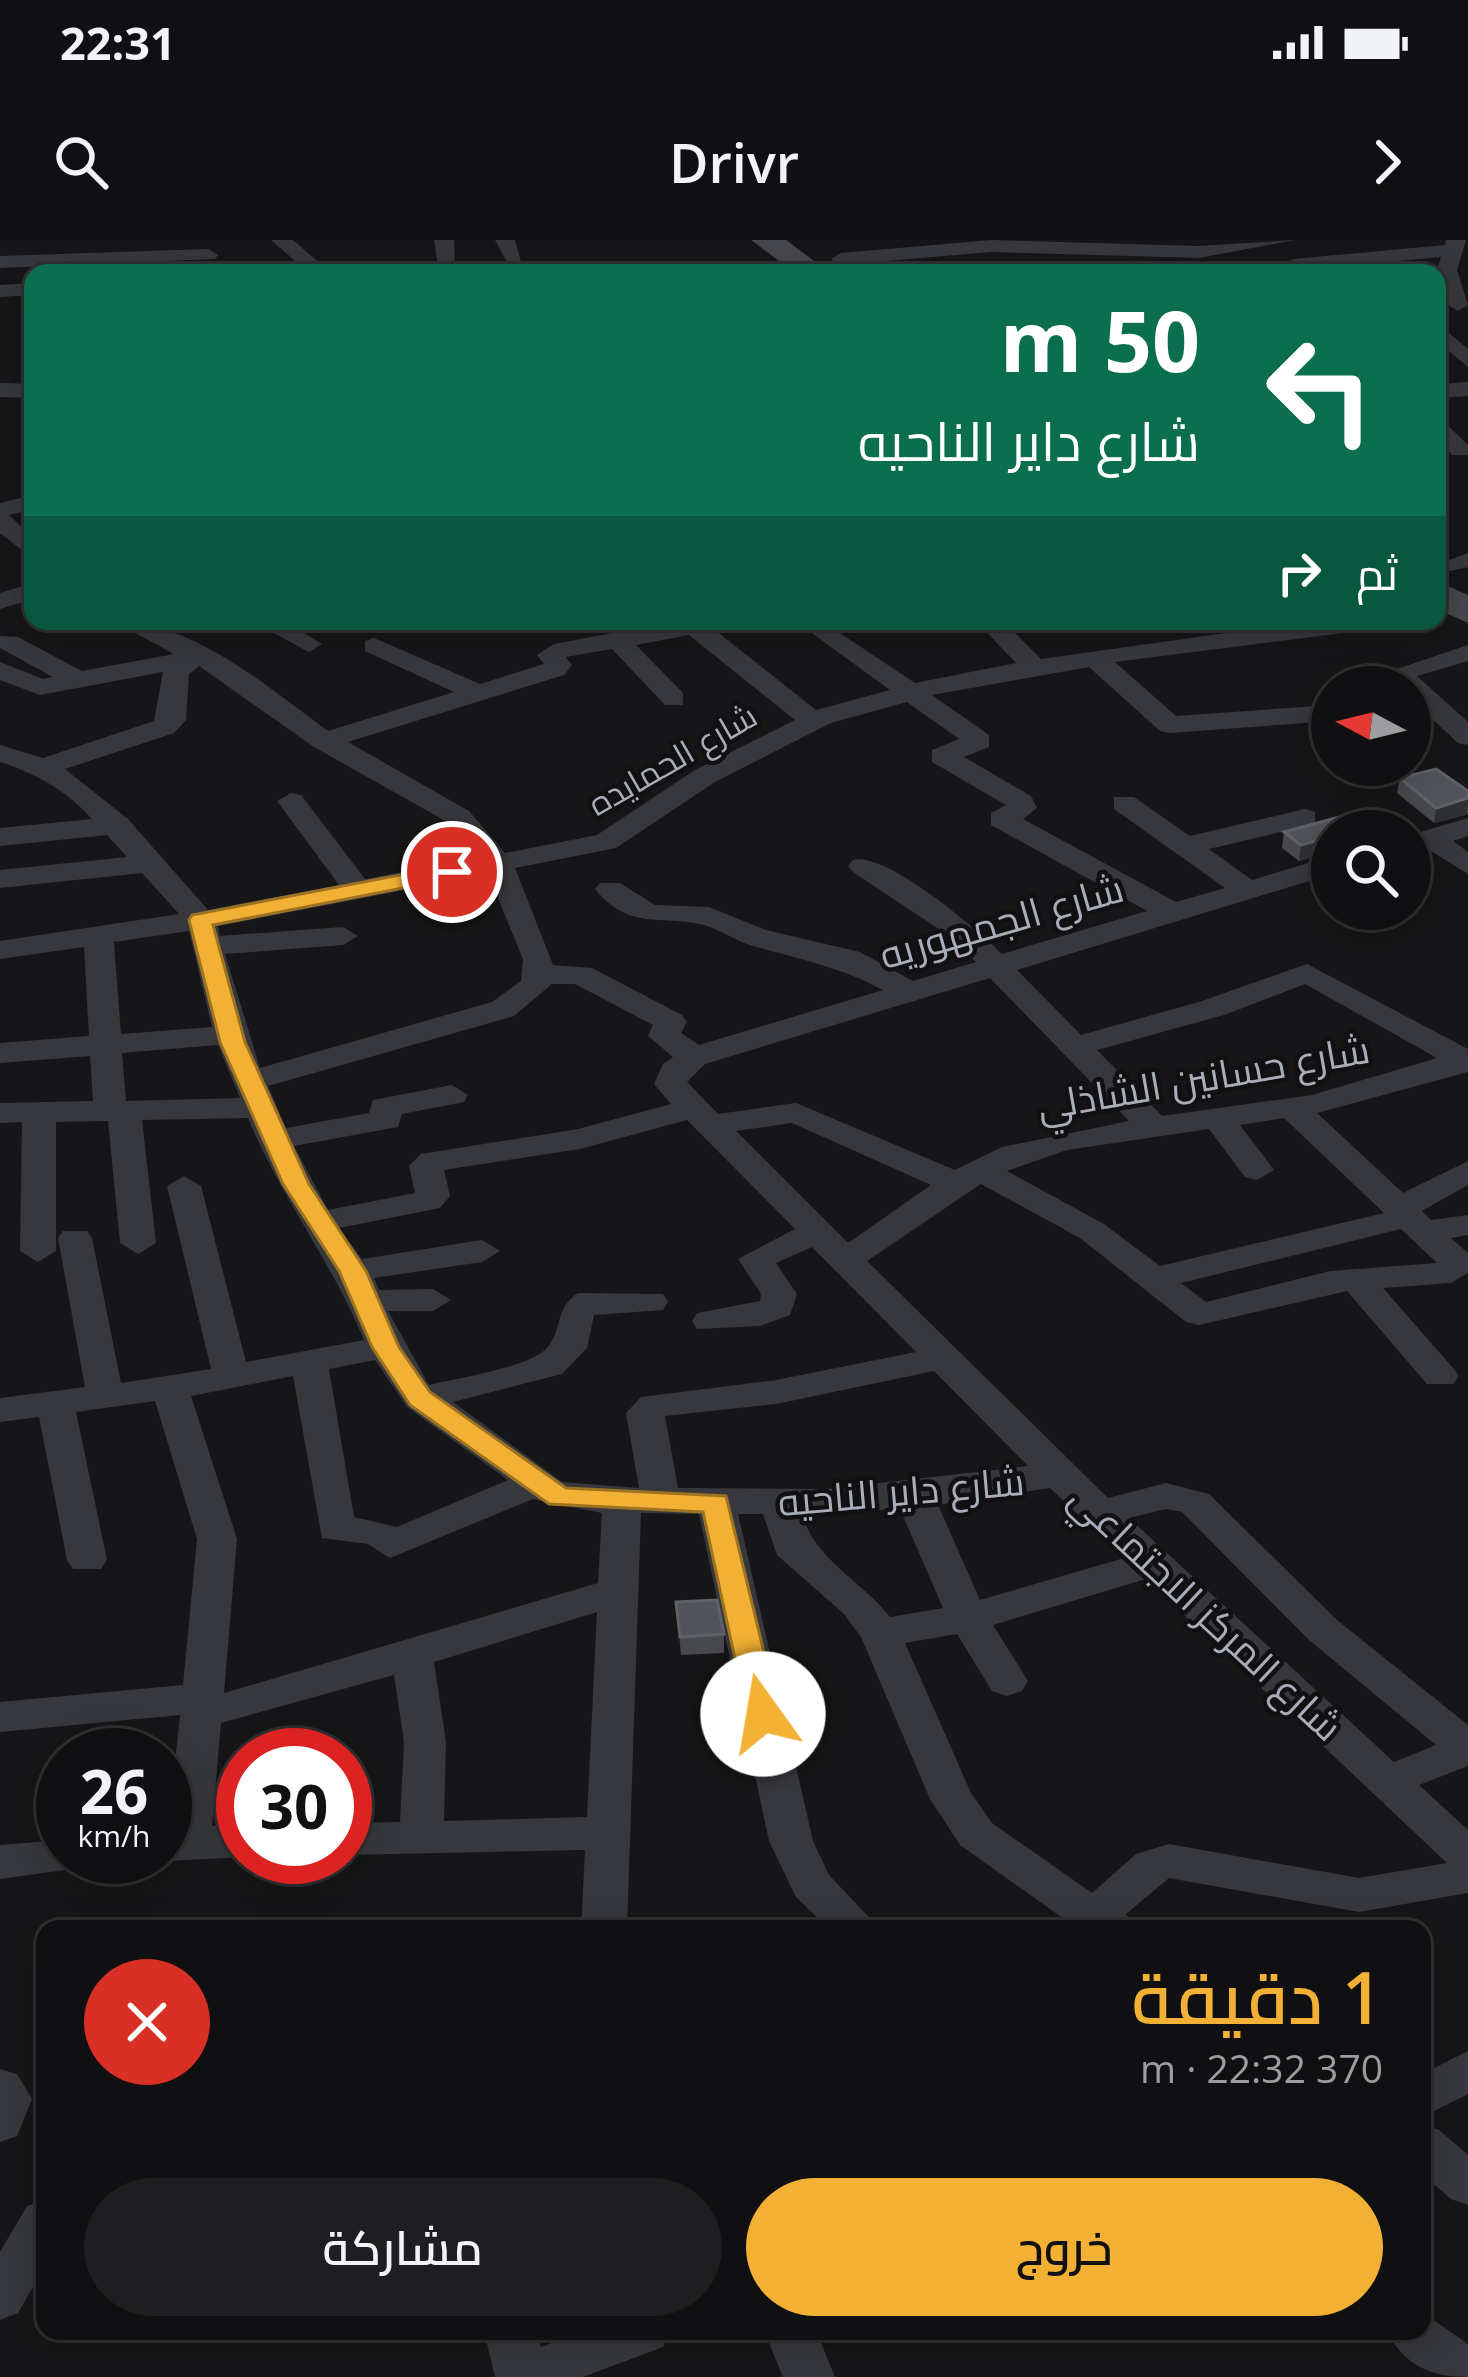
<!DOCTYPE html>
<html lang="ar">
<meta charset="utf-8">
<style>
:root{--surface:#101012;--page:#1e1e20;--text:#f1f3f6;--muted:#9c9d9f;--line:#303032;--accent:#f2b134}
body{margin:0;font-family:"Open Sans",Cairo,sans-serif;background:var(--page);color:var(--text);direction:rtl;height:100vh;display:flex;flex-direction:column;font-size:45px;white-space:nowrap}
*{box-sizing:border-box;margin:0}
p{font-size:39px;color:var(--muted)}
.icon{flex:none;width:66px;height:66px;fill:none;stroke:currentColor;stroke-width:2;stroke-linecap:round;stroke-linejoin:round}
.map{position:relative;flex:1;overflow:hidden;direction:ltr}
.sheet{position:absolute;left:36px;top:1680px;width:1395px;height:420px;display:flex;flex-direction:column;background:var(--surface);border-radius:24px;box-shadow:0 6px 30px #0003,0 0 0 3px var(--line);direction:rtl}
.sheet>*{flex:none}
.hud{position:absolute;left:24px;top:24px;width:1422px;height:366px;border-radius:24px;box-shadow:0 6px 30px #0003,0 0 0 3px var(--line);direction:rtl;background:#0b6e4f;color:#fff;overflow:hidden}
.needle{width:78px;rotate:277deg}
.fabs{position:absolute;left:1311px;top:426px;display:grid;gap:24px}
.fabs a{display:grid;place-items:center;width:120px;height:120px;border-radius:50%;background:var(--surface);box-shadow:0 6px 30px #0003,0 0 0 3px var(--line);font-size:60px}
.speed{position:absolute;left:36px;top:1488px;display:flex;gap:24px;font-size:60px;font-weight:700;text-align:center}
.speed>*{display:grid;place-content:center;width:156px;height:156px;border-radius:50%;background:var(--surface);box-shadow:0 6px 30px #0003,0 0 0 3px var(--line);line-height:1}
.speed small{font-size:30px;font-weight:400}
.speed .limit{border:18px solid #d22;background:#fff;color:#111}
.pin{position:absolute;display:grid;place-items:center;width:102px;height:102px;color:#fff;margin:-51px;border:6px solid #fff;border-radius:50%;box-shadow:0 3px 12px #0007}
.me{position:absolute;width:132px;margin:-66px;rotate:347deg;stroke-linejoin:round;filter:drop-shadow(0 0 9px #0008)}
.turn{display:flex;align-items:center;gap:42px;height:252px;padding:0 48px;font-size:54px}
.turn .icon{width:156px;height:156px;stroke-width:2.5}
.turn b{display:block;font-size:84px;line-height:102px}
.then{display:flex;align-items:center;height:114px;padding:0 48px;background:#0003;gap:24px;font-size:45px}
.round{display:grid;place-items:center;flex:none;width:126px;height:126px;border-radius:63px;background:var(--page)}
.head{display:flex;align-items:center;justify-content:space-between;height:204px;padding:0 48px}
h1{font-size:72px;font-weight:600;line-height:90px;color:var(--accent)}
.button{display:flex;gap:24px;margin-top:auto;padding:24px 48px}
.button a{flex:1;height:138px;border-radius:72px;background:var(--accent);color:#111;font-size:48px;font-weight:600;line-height:138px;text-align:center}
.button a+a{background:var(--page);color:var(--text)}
.status{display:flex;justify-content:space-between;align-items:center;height:84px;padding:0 60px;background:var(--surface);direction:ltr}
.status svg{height:33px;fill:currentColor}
header{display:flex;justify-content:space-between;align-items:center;height:156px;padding:0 48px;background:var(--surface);font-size:54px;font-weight:600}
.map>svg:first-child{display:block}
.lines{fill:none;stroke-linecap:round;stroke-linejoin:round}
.street{fill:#37383d;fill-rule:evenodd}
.secondary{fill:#45474d;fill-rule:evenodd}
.wall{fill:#47494d}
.shaded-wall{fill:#2f3033}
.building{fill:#525359;stroke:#5f6168;stroke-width:3}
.route{fill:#f2b134;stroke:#9d7322;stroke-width:3}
.labels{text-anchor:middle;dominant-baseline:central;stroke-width:9;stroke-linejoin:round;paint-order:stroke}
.far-street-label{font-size:33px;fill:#a8adb8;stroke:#111113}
.street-label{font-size:39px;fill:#a8adb8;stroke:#111113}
</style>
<div class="status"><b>22:31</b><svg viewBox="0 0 49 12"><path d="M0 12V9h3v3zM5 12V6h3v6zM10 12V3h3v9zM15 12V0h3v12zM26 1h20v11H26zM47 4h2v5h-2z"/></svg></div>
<header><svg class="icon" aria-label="forward" viewBox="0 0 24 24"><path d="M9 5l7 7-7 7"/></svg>Drivr<svg class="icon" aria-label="search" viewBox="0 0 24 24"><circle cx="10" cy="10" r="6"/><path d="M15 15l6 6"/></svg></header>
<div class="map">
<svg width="1468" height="2137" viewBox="0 0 1468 2137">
<rect width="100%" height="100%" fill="#161618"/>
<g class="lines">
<g class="street">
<polygon points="271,0 293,0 331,33 309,33"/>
<polygon points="434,0 454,0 455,31 438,27"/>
<polygon points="495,0 515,0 521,22 507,22"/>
<polygon points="991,0 1199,6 1295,0 1199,18 991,12 841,25 831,19 841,13"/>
<polygon points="1446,0 1466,0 1457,30 1468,65 1458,71 1448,65 1437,30 1441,17 1293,31 1283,25 1293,19 1445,5"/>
<polygon points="208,9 218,15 215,19 0,28 0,16"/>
<polygon points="807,21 817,27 814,31 634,33 644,27"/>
<polygon points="33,43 33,55 0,57 0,45"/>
<polygon points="1437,83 1468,109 1468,127 1437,101"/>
<polygon points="1468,142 1468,156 1437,158 1437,144"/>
<polygon points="0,143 33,144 33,158 0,157"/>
<polygon points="1437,175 1468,205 1468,215 1452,215 1437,197"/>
<polygon points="33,255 33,269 9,275 33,298 33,319 0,293 0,263"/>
<polygon points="1468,313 1468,327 1450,331 1438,324"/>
<polygon points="33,343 33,359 0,369 0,353"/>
<path d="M113,381C193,381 266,446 328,491L454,452L365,411V401L374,398L480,444L544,424L537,415L554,404L675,381H734L715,390L816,470L890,450L813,394V384L822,381L915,443L1016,423L976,381H1003L1041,419L1312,381H1388L1375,389L1115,422L1176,476L1332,465V481L1170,493L1160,491L1089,427L932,455L989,495V507L964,517L1031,556L1037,568L1023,579L1176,662L1225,648L1114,569V557H1134L1190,596L1305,569L1315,572V584L1209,609L1252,640L1332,616V634L1017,730L1081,795L1202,761L1307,724L1468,809V832L1317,873L1403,953L1468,921V945L1422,971L1431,980L1468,975V995L1451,998L1468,1013V1033L1451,1043L1383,1048L1453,1128L1459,1136L1453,1144H1427L1347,1051L1199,1085L1186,1082L1080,998L981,944L867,1021L1108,1258L1166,1243L1209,1254L1337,1380L1468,1485V1526L1419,1545L1468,1590V1653L1359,1672L1169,1638L1126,1674L1137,1689H1078L960,1605L930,1559L861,1397L844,1374L777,1315L763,1274H738L813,1601L829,1635L880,1689H829L796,1657L769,1601L699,1274L641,1273L627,1689H581L585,1610L345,1615V1583L400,1582L404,1502L394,1435L221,1483L212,1586L243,1585V1617L169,1621L155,1617H165L180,1475L0,1492V1462L183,1445L197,1299L155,1161L76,1172L107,1320L101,1329H73L67,1320L39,1177L0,1182V1158L85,1147L58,998L63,991H87L92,998L121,1143L211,1129L167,946L184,936L201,946L246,1122L364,1100C332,1022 280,956 248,878L142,880L156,1003L138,1014L120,1003L108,881L56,882V1011L38,1022L20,1011L22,882L0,883V863L93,861L90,816L0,823V803L89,796L84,707L0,719V701L179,674L142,633L0,648V630L127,617L107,595L0,606V588L92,579C66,550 37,534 0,522V505L43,518L154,481L163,432L40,455L0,440V422L43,439L53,437L0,408V396L18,397L82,431L174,414ZM689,395L795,480L695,530L597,595L505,613L469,571L348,502L564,435L572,425L566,417L612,409L665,465H683V453L636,405ZM199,426L314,507L449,583L478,618L365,639L301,555L291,553L277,561L339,645L208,670L128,579L65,529L174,493L186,480L189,434ZM907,462L959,499L932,510V522L1006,565L991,573V585L1147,671L1002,714C978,690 886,611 853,620L848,626L853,632L951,697L976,722L913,741L860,712L766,690L709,667L655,665L620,643H600L595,649C631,693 663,673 707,686C722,691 735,700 750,705C798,719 839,726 883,750L699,805L681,793L687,782L682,775L592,728L553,725L515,628L616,608L715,542L831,483ZM488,634L523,719L521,741L492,762L260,828L225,714L343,705L358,696L343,687L220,696L218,686ZM189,691L212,787L121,794L114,702ZM990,738L1129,881L1002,907L955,930L796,863L718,874L687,842L705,824ZM552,744H575L653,785L648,796L673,817L663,824L654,844L671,864L578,889L421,914L409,926L415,953L328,970L294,906L398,887L402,874L464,862L468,855L452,845L373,860L369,873L286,888L268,846L514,776ZM1305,744L1437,818L1312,855L1162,876L1097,810L1224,775ZM218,805L240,858L126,861L122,813ZM1284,878L1384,973L1160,1026L1104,984L1007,931L1067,910L1209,889L1245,937L1257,940L1274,930L1240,885ZM687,880L795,989L738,1019L761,1054L760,1061L697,1073L692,1081L697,1089L760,1086L790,1075L797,1054L776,1023L812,1007L916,1112L776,1140L641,1157L626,1173L639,1248L562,1242L453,1162L562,1134L587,1108L594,1075L663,1070L668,1062L663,1054L578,1053C554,1069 563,1090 547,1108C528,1128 457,1138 429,1145L388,1071H433L451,1060L433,1049L379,1050L374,1038L482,1022L500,1011L482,1000L362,1019L339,988L440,968L450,956L444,930L580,909ZM792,883L931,945L848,1003L736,891ZM1401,989L1437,1023L1330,1031L1206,1062L1181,1043ZM375,1120L407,1167L508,1240L397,1287L354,1277L329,1129ZM934,1131L1028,1226L827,1249L678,1248L665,1176L776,1164ZM293,1136L322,1298L368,1304L390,1318L533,1259L602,1273L598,1343L224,1453L237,1299L191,1156ZM1050,1248L1124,1318L980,1360L938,1265ZM900,1269L943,1368L890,1377C862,1341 814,1319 802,1274ZM1166,1269L1182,1272L1309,1400L1436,1505L1394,1522L1129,1278ZM1146,1339L1447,1623L1359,1638L1169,1604L1136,1614L1092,1653L992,1583L971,1553L905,1403L957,1394L992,1451L1007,1456L1022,1451L1028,1441L993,1385ZM597,1372L587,1577L444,1581L446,1502L434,1422Z"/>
<polygon points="251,381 284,381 322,404 309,412"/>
<polygon points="1468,405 1468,421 1417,436 1468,482 1468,505 1458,503 1410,458 1410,447 1398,447 1385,433"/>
<polygon points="1468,578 1468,596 1453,601 1468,612 1468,634 1426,608 1410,613 1410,595"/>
<polygon points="63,1600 63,1617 85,1617 79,1628 0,1639 0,1605"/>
<polygon points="1468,1811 1468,1854 1422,1877 1422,1834"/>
<polygon points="0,1829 17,1834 32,1859 17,1896 0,1902"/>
<polygon points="1422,1884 1439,1890 1468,1915 1468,1965 1451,1959 1422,1934"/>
<polygon points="45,1960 45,2026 18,2073 0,2080 0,2012 27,1966"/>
<path d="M1422,2072L1468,2104V2137C1432,2137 1404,2126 1387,2091H1422Z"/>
<polygon points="484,2091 536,2091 541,2107 584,2091 671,2091 663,2107 583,2137 495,2137"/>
<polygon points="764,2091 816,2091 835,2137 783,2137"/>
</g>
<g class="secondary">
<polygon points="751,0 786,0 830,33 795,33"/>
<polygon points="1437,341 1468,355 1468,383 1437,369"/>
</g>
</g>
<g class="wall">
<polygon points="1400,538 1468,551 1468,574 1434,583 1397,553"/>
<polygon points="1332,591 1332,614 1331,612 1299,621 1282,608 1284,592"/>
<polygon points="676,1362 724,1394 724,1413 681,1415"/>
</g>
<g class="shaded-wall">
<polygon points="1468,558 1467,574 1434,583 1436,568"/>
<polygon points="1332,596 1331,612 1299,621 1301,605"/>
</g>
<g class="building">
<polygon points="1436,529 1468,551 1468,558 1436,568 1400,538"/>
<polygon points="1351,574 1375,591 1332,591 1332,596 1301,605 1284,592"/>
<polygon points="717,1360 724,1394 680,1397 676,1362"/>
</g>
<polygon class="route" points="452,625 463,632 460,637 213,685 245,802 309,944 366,1031 399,1107 430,1152 566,1248 726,1256 779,1474 774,1482 752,1482 747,1474 703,1272 549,1264 410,1165 372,1107 339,1031 283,944 220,802 189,680 192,675"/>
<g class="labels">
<g class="far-street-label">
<text transform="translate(672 519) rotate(-30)">شارع الحمايده</text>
</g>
<g class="street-label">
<text transform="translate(1001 680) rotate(-16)">شارع الجمهوريه</text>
<text transform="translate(1203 836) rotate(-10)">شارع حسانين الشاذلي</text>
<text transform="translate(901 1250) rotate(-5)">شارع داير الناحيه</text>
<text transform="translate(1207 1371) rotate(43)">شارع المركز الاجتماعي</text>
</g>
</g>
</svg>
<div class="fabs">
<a><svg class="needle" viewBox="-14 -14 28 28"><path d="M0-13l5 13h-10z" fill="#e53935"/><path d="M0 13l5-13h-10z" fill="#9c9d9f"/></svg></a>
<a><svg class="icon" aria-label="search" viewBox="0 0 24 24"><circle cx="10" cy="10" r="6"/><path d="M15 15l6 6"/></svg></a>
</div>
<div class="speed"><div>26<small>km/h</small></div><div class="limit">30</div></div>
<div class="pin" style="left:452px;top:632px;background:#d93025"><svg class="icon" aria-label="arrive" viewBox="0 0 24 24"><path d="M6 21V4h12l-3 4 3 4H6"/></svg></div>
<svg class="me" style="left:763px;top:1474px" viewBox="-20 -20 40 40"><circle r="19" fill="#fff"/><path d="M0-13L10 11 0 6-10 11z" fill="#f2b134"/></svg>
<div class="hud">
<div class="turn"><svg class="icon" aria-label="left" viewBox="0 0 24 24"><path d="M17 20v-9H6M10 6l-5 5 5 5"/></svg><div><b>50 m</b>شارع داير الناحيه</div></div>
<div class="then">ثم<svg class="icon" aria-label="right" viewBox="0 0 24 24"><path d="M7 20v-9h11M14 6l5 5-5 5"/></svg></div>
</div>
<section class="sheet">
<div class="head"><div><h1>1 دقيقة</h1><p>370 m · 22:32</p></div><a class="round" style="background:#d93025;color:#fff"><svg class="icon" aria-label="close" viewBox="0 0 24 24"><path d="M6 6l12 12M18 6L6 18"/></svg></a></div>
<div class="button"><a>خروج</a><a>مشاركة</a></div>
</section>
</div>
